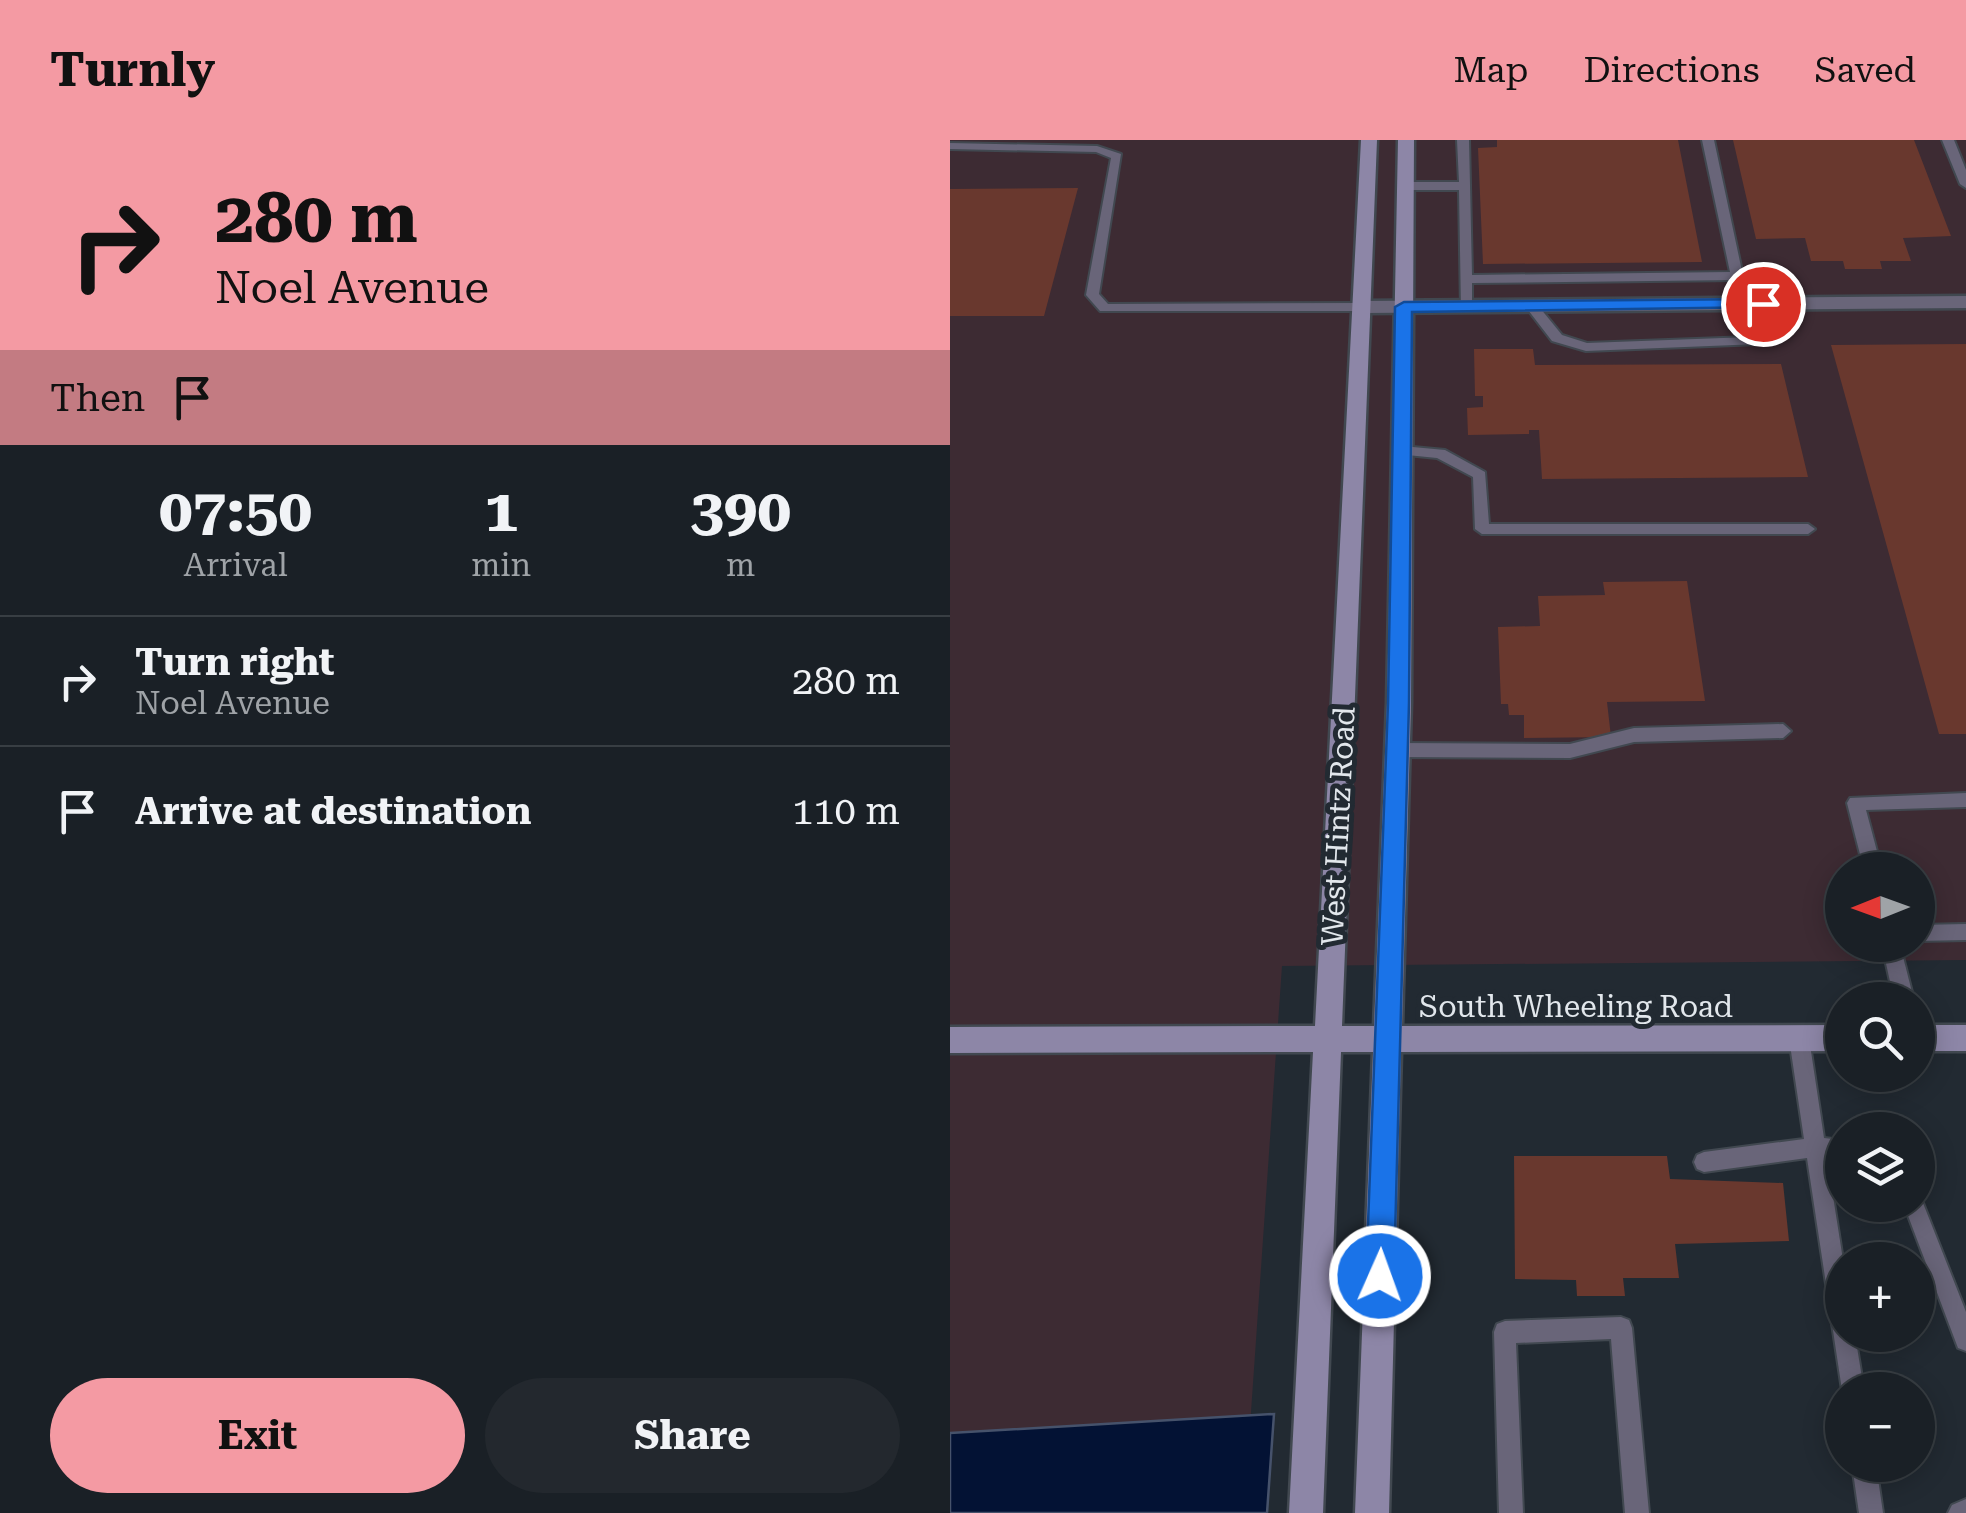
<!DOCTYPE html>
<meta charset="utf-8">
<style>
:root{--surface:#1a2026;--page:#23282e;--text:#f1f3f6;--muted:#9fa3a7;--line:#383e43;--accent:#f49aa3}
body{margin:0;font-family:"Roboto Serif",serif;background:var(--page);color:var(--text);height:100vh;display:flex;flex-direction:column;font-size:38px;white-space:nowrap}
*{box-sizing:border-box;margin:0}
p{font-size:32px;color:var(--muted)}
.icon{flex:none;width:55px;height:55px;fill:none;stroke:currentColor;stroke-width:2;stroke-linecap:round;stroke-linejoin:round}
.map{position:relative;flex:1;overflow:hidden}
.side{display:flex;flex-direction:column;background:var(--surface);width:950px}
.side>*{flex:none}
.guide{background:#f49aa3;color:#111;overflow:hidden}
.needle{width:65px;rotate:269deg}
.tools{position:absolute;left:875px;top:712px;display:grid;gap:20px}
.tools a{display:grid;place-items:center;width:110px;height:110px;border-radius:50%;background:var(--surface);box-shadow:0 5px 25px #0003,0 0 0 2px var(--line);font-size:50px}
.pin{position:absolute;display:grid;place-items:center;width:85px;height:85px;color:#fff;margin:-42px;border:5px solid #fff;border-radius:50%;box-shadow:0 2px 10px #0007}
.me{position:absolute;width:110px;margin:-55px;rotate:2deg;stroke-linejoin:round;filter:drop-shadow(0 0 8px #0008)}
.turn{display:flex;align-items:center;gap:35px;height:210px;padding:0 50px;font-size:45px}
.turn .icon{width:130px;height:130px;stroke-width:2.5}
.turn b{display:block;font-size:70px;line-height:85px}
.then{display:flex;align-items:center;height:95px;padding:0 50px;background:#0003;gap:20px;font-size:38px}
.eta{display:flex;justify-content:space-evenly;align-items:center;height:170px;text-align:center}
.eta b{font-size:60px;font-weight:700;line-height:70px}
.primary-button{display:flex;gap:20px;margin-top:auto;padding:20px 50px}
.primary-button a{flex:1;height:115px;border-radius:60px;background:var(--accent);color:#111;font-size:40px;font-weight:700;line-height:115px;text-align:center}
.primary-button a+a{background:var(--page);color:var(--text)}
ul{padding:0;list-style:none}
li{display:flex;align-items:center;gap:30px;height:130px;padding:0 50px;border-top:2px solid var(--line)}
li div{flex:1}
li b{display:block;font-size:38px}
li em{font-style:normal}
header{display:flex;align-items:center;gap:60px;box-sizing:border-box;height:140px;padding:0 50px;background:var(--accent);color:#111}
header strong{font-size:48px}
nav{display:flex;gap:55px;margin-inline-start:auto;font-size:35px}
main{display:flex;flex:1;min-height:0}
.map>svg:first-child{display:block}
.industrial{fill:#3d2b33;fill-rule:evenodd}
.water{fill:#031234;stroke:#46526b;stroke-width:2.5}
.building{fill:#69382e}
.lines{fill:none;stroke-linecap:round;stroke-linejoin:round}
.service-casing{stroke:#414850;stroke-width:4}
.minor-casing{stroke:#414850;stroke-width:5}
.secondary-casing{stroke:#414850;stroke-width:5}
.service{fill:#696579;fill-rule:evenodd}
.minor{fill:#696579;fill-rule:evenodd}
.secondary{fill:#8d86a7;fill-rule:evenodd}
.route{fill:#1a73e8;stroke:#114b97;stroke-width:2.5}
.labels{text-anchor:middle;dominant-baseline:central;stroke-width:10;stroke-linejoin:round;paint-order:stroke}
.street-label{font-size:30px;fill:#e2e7ec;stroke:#222a32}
</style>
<header>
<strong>Turnly</strong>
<nav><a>Map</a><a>Directions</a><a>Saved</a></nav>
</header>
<main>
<section class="side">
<div class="guide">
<div class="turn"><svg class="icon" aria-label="right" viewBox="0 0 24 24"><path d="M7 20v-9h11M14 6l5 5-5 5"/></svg><div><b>280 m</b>Noel Avenue</div></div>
<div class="then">Then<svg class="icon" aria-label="arrive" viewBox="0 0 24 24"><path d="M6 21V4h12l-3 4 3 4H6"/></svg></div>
</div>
<div class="eta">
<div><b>07:50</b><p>Arrival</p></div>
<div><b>1</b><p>min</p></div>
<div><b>390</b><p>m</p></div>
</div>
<ul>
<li><svg class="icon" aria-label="right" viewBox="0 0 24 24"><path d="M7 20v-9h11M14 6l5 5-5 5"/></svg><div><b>Turn right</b><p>Noel Avenue</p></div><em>280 m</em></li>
<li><svg class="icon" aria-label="arrive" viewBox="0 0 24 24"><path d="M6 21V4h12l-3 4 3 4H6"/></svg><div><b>Arrive at destination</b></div><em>110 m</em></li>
</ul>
<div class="primary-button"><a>Exit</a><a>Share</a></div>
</section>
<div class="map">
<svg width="1016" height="1373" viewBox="0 0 1016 1373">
<rect width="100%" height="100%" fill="#222a32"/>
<path class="industrial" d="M0,0H1016V820L332,826L294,1373H0ZM892,730H968V805H892Z"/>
<polygon class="water" points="324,1274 317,1373 0,1373 0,1293"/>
<g class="building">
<polygon points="547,0 728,0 752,122 533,124 528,8 547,7"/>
<polygon points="783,0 964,0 1001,96 953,98 961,121 930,121 932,129 895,129 893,121 861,121 855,98 806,99"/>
<polygon points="128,48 94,176 0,176 0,49"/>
<polygon points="1016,204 1016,594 989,594 881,205"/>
<polygon points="524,209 583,209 585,225 831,224 858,337 592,339 589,290 579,290 579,294 518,295 517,268 533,267 533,256 525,256"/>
<polygon points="737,441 755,561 657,562 661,597 574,598 574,575 559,575 558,564 551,564 548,487 590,486 588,456 655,455 653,442"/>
<polygon points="564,1016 717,1016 720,1039 833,1043 839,1101 725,1104 729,1138 673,1138 675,1156 627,1156 626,1140 565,1139"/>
</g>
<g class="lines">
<g class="service-casing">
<g id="service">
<polygon points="507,0 519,0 522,135 780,132 752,0 764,0 793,136 787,140 522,143 522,166 516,170 511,169 509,50 454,50 448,46 454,42 509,42"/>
<polygon points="992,0 1004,0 1016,30 1016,48 1010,44"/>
<polygon points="0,3 147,6 171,14 149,154 158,164 414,163 420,167 414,171 150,171 136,155 161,18 146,12 0,9"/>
<polygon points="813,160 819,164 819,193 809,204 636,211 602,201 575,166 581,162 586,163 612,195 637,203 800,197 805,192 807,164"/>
<polygon points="452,306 495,310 535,332 539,384 858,384 865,389 858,394 532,394 525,389 523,337 487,318 447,314 445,311"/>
<polygon points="833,584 841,591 833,598 684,602 620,618 447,617 439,610 447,603 620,604 684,588"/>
<polygon points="1016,653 1016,667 916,670 932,730 914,730 897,663 900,658"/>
<polygon points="1016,784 1016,800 968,801 968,785"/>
<polygon points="932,805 950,805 964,860 944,860"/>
<polygon points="849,889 856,892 859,898 874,998 892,1000 892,1020 877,1018 893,1120 892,1195 905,1195 914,1250 892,1250 857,1018 754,1032 747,1029 744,1022 747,1015 754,1012 854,999 839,898 842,892"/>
<polygon points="968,1056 971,1058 1016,1172 1016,1211 1008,1208 954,1065 968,1065"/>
<polygon points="671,1177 679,1180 682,1188 699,1373 675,1373 661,1199 566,1203 573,1373 549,1373 544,1192 547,1184 555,1181"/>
<polygon points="902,1325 926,1325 933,1373 909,1373"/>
<polygon points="1016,1359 1016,1373 998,1373 1002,1365"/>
</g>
</g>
<g class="minor-casing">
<polygon id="minor" points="1016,156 1016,168 414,173 405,167 414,161"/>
</g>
<g class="secondary-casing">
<g id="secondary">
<polygon points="411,0 427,0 392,886 424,886 437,563 448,0 464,0 461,563 452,886 892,885 892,911 451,912 439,1373 405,1373 423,912 391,912 373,1373 339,1373 363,912 0,913 0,887 365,886"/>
<rect x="968" y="885" width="48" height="26"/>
</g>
</g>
<use href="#service" class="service"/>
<use href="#minor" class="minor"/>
<use href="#secondary" class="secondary"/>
</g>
<polygon class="route" points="813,159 819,160 819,167 462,172 459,563 444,1136 440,1145 430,1149 420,1145 416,1136 438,563 445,167 454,162"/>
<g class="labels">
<g class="street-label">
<text transform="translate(388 686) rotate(-87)">West Hintz Road</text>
<text x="626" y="866">South Wheeling Road</text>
</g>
</g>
</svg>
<div class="tools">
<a><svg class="needle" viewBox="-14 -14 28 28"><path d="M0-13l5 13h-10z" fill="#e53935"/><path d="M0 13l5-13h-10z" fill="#9fa3a7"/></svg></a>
<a><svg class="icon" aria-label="search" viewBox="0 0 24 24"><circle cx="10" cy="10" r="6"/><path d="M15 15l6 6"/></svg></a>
<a><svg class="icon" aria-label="layers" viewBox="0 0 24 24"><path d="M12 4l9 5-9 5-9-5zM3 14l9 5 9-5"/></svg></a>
<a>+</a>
<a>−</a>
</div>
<div class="pin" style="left:813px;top:164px;background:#d93025"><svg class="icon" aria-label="arrive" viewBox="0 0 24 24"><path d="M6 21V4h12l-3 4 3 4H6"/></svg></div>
<svg class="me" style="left:430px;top:1136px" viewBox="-20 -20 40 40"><circle r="17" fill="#1a73e8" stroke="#fff" stroke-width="3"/><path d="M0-11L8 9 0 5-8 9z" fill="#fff"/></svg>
</div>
</main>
